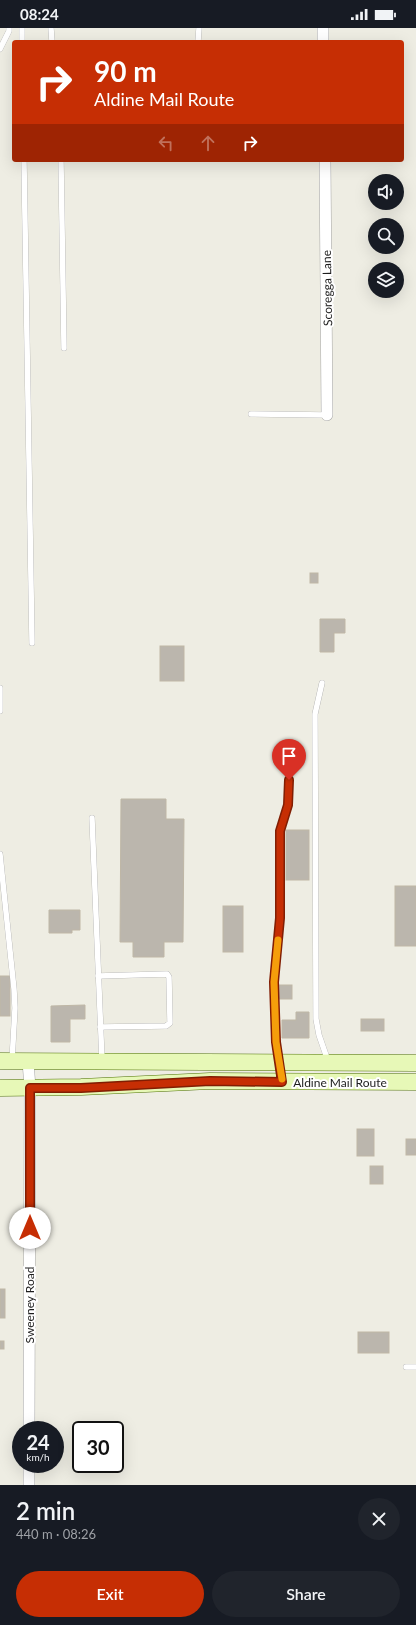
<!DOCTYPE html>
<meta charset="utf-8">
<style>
:root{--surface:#171b24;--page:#20242c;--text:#f1f3f6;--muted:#9ea1a6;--accent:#c62e04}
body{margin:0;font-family:Lato,sans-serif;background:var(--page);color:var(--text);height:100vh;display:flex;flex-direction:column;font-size:15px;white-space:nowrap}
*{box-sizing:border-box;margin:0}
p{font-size:13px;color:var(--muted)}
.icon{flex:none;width:22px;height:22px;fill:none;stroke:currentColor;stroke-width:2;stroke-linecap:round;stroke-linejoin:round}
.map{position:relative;height:1457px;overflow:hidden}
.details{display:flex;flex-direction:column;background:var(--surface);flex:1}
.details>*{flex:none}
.hud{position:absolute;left:12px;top:12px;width:392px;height:122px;border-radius:4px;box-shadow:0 4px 16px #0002;background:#c62e04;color:#fff;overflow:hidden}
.controls{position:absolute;left:368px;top:146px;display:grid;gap:8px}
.controls a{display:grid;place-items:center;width:36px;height:36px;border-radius:50%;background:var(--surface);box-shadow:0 4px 16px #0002;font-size:20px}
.speed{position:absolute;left:12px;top:1393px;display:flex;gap:8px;font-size:20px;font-weight:700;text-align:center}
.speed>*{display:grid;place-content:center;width:52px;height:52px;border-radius:50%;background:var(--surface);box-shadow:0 4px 16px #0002;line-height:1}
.speed small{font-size:10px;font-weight:400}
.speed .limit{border:2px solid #111;border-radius:6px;background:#fff;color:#111}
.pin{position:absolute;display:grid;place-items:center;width:34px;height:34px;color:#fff;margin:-41px -17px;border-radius:50% 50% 50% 0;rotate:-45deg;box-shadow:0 0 4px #0007}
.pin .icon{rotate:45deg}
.me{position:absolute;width:44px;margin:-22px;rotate:0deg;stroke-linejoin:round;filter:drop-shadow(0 0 3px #0008)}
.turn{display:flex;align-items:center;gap:14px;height:84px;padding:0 16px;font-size:18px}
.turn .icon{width:52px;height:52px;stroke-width:2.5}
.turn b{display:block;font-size:28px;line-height:34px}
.lanes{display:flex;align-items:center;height:38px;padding:0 16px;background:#0003;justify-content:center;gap:20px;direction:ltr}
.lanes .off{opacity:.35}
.round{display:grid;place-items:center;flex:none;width:42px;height:42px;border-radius:21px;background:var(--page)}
.headline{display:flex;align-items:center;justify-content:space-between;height:68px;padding:0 16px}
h1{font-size:24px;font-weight:600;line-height:30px}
.action{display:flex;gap:8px;margin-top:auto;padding:8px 16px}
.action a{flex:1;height:46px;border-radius:24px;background:var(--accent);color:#fff;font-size:16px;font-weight:600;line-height:46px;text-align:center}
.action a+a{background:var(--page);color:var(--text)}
.status{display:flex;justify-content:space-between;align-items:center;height:28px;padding:0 20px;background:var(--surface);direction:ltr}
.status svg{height:11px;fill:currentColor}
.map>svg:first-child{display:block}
.building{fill:#bbb6ad;stroke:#bfb7a6}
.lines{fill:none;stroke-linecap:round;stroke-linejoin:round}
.service-casing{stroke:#a4a4a4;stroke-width:6}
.minor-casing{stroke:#a4a4a4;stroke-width:12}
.secondary-casing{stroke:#4f7107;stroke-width:17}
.service{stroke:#fff;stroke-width:5.5}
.minor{stroke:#fff;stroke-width:11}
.secondary{stroke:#e7f8b7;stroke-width:16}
.route-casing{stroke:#811e03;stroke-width:10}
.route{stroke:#c62e04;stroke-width:7}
.slow{stroke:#f59e0b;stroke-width:7}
.labels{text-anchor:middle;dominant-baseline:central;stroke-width:4;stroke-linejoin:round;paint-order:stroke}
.street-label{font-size:12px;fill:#1d1d1d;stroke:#fff}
</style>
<div class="status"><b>08:24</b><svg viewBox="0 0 49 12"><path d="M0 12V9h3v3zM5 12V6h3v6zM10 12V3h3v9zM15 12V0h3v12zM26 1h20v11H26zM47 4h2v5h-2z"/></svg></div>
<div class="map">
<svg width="416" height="1457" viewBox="0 0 416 1457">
<rect width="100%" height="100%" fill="#eeede3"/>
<g class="building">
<rect x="310" y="545" width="8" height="10"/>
<polygon points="320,591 345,591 345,605 334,605 334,624 320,624"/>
<rect x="160" y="618" width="24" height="35"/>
<polygon points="121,771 166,771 166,791 184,791 183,914 164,914 164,929 133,929 133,914 120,914"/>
<rect x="286" y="802" width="23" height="50"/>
<rect x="395" y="858" width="21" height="60"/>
<rect x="223" y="878" width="20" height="46"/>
<polygon points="49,882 80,882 80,902 72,902 72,905 49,905"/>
<rect x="0" y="948" width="10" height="40"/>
<rect x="279" y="957" width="13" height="14"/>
<polygon points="85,977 85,991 70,991 70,1014 51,1014 51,978"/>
<polygon points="296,984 309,984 309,1010 282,1010 282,992 296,992"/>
<rect x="361" y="991" width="23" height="12"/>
<rect x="357" y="1101" width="17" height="27"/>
<rect x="406" y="1111" width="10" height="16"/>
<rect x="370" y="1138" width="13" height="18"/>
<rect x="0" y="1261" width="5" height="29"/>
<rect x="358" y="1304" width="31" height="21"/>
<rect x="0" y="1313" width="4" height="8"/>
</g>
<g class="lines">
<g class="service-casing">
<g id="service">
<polyline points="22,0 22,14"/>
<polyline points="51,0 52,14"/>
<polyline points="198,14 199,0"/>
<polyline points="0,21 9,3 9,0"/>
<polyline points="24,132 32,615"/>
<polyline points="61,132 64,320"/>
<polyline points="251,386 327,387"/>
<polyline points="322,655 315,686 316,991 319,1007 328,1033"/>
<polyline points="0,660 0,683"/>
<polyline points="92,790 102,1032"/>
<polyline points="0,826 14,961 15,980 12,1033"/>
<polyline points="98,948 167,946 169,949 170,995 166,998 100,999"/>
<polyline points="280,1033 276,1014 274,954 280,890 280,803 288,777 290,739"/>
<polyline points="406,1339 416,1339"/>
</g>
</g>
<g class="minor-casing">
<g id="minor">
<polyline points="323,0 323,14"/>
<polyline points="325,132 327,387"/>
<polyline points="28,1033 30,1060 29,1402"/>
<polyline points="29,1436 29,1457"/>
</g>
</g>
<g class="secondary-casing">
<g id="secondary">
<polyline points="0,1033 416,1035"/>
<polyline points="0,1060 81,1059 210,1053 416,1054"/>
</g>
</g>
<use href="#service" class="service"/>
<use href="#minor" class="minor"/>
<use href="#secondary" class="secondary"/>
</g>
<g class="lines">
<g class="route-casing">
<polyline id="route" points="30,1200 30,1060 81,1060 210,1053 282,1054 276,1014 274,954 280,890 280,803 288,777 289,752"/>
</g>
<use href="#route" class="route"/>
<polyline class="slow" points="278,912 274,954 276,1014 282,1051"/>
</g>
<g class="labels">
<g class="street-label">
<text transform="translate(327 260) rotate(-91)">Scoregga Lane</text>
<text x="340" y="1054">Aldine Mail Route</text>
<text transform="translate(29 1277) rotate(-90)">Sweeney Road</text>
</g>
</g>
</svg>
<div class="controls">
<a><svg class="icon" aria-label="sound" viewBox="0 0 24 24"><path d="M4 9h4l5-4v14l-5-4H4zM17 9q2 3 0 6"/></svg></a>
<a><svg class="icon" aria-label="search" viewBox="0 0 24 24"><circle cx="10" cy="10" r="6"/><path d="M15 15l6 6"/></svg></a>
<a><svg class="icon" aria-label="layers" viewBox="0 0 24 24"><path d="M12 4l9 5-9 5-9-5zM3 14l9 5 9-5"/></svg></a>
</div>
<div class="speed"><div>24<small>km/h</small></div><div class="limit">30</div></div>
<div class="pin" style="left:289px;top:752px;background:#d93025"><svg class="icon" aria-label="arrive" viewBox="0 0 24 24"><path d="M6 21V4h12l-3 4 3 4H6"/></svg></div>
<svg class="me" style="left:30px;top:1200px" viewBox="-20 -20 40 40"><circle r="19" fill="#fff"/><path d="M0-13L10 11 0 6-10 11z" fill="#c62e04"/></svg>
<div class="hud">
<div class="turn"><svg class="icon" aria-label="right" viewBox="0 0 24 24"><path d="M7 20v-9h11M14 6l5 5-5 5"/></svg><div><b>90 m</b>Aldine Mail Route</div></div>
<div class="lanes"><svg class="icon off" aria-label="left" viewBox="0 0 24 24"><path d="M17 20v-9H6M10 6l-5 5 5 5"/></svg><svg class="icon off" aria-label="ahead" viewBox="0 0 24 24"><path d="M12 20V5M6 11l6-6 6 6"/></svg><svg class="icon" aria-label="right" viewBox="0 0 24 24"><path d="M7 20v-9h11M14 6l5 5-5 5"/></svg></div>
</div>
</div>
<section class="details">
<div class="headline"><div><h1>2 min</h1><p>440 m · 08:26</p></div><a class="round"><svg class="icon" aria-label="close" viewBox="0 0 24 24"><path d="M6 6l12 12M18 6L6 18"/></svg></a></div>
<div class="action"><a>Exit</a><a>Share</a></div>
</section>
